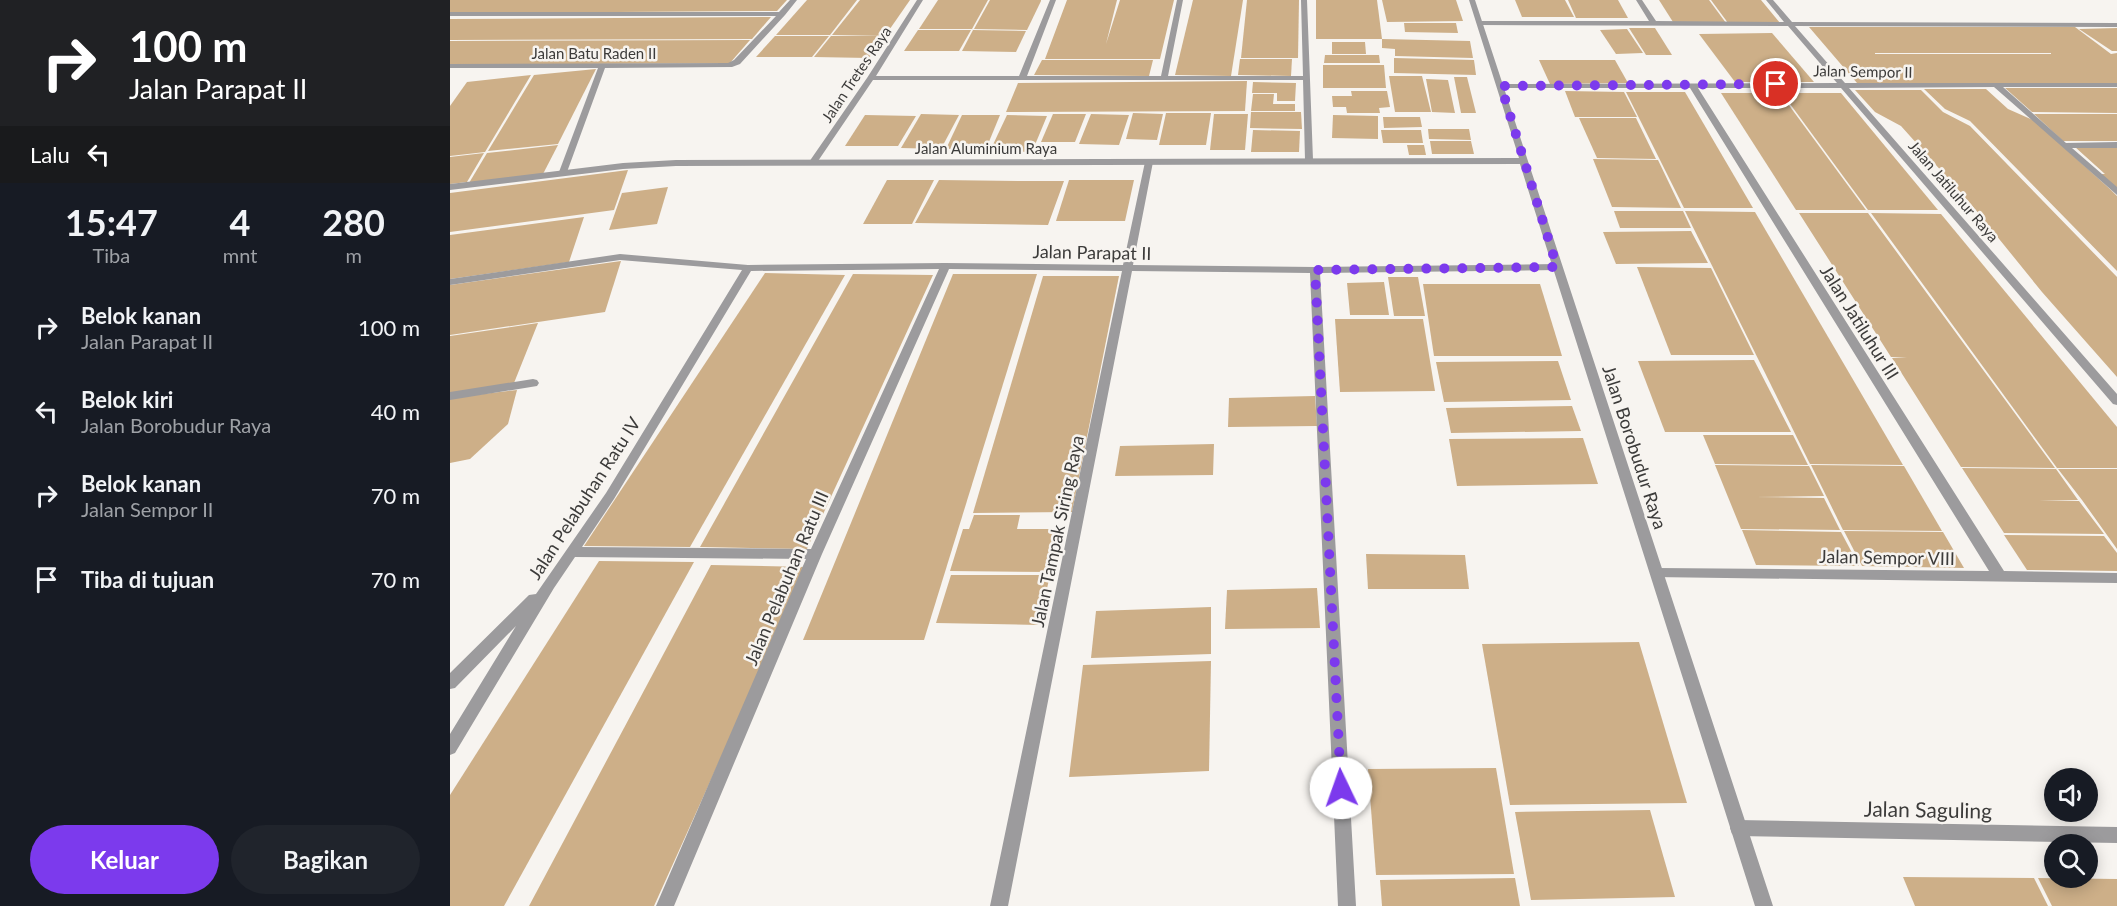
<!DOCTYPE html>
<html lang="id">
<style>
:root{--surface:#171b24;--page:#20242c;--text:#f1f3f6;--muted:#9ea1a6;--accent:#7c3aed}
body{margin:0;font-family:Lato,sans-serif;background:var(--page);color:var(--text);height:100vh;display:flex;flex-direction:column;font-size:22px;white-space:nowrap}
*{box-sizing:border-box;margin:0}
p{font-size:20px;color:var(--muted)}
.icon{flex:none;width:33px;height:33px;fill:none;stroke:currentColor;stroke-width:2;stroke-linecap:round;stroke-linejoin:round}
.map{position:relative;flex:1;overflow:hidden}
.sheet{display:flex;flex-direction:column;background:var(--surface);width:450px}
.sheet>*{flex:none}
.banner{background:#202124;color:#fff;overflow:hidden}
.buttons{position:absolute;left:1594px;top:768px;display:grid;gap:12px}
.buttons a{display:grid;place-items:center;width:54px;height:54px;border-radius:50%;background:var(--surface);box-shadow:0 3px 15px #0003;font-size:30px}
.pin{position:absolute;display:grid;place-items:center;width:51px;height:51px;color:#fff;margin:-26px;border:3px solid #fff;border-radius:50%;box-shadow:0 2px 6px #0007}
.me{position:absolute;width:66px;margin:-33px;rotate:357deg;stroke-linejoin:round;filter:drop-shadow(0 0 4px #0008)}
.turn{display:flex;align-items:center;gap:21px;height:126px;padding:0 30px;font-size:27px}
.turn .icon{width:78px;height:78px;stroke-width:2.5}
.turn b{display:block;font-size:42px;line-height:51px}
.then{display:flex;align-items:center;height:57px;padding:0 30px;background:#0003;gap:12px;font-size:22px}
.eta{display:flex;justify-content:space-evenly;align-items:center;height:102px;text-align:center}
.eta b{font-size:36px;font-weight:700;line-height:42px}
.cta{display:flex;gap:12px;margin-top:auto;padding:12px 30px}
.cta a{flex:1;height:69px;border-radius:36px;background:var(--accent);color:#fff;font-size:24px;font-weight:700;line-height:69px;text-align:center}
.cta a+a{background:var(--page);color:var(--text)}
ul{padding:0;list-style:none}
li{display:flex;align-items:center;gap:18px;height:84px;padding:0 30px}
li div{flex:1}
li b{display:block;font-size:22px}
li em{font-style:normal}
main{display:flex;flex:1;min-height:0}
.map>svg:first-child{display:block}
.building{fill:#cdaf88;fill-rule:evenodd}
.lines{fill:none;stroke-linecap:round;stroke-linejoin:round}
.minor{fill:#9c9b9d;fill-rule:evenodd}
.tertiary{fill:#9c9b9d;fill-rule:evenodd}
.route{stroke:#7c3aed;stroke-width:10;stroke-dasharray:0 18}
.labels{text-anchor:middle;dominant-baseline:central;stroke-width:5;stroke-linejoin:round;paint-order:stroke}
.far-street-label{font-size:15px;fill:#3c3b3a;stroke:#f7f4f0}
.street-label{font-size:18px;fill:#3c3b3a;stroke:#f7f4f0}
.near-street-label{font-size:21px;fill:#3c3b3a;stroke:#f7f4f0}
</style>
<main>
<section class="sheet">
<div class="banner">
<div class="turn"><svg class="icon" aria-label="right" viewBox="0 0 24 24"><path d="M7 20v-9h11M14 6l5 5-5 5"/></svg><div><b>100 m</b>Jalan Parapat II</div></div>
<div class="then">Lalu<svg class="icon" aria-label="left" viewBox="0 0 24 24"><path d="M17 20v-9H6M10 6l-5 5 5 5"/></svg></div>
</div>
<div class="eta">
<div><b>15:47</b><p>Tiba</p></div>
<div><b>4</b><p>mnt</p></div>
<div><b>280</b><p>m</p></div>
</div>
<ul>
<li><svg class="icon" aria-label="right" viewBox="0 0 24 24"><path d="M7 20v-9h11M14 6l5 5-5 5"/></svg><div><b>Belok kanan</b><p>Jalan Parapat II</p></div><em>100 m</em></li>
<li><svg class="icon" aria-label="left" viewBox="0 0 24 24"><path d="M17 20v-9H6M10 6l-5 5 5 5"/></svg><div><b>Belok kiri</b><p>Jalan Borobudur Raya</p></div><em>40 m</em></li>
<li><svg class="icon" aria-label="right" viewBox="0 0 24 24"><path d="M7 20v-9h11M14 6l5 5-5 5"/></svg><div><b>Belok kanan</b><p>Jalan Sempor II</p></div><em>70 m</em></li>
<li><svg class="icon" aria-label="arrive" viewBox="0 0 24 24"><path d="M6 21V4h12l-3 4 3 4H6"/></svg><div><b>Tiba di tujuan</b></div><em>70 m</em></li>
</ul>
<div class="cta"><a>Keluar</a><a>Bagikan</a></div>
</section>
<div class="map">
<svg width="1667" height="906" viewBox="0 0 1667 906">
<rect width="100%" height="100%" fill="#f7f4f0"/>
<g class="building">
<polygon points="0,0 337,0 327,11 0,13"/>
<polygon points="357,0 407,0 380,35 326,35"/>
<polygon points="410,0 460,0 435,36 382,35"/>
<polygon points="488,0 538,0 522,29 469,29"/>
<polygon points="540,0 591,0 591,1 577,30 524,29"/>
<polygon points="617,0 667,0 656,44 670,0 724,0 710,59 595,59"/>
<polygon points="743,0 793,0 781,76 725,75"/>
<polygon points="797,0 849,0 848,58 791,58"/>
<polygon points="866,0 927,0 932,39 866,39"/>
<polygon points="932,0 1006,0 1013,21 937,22"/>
<polygon points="1065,0 1115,0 1124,17 1072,17"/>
<polygon points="1118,0 1168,0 1178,18 1126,18"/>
<polygon points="1209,0 1259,0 1276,23 1223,22"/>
<polygon points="1261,0 1311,0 1330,23 1278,23"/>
<polygon points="321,17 302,39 0,40 0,19"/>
<polygon points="954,23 1006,23 1008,33 955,32"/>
<path d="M1359,27H1625L1661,54L1667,53V83H1407ZM1425,53H1601V54H1425Z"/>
<polygon points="1179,28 1205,28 1222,55 1196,55"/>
<polygon points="1667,28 1667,51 1662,51 1629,29"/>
<polygon points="1177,29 1193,53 1166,54 1150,30"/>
<polygon points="468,30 521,30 509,51 454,51"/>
<polygon points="523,30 576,31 566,52 512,51"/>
<polygon points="1322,33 1364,82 1285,82 1249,34"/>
<polygon points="325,36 379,36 362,57 306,57"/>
<polygon points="381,36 434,36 419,58 364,57"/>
<polygon points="932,39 1020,41 1023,58 945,56 945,49 932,48"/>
<polygon points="300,40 280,63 0,65 0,41"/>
<polygon points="882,42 915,42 916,54 882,54"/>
<polygon points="875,55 929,55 930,63 874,63"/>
<polygon points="944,58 1024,60 1026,75 944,73"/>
<polygon points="790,59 842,59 841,76 788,75"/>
<polygon points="592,60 703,60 699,76 584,75"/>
<polygon points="1089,60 1165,60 1178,83 1100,84"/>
<polygon points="873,65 934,65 936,88 873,88"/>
<polygon points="146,69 108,144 38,151 84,75"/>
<polygon points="81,75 35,152 0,156 0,106 17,82"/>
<polygon points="939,76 972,76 981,112 945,112"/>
<polygon points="1004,77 1017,77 1026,113 1011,113"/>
<polygon points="976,79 998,80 1005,113 982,112"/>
<polygon points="797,81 795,111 556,112 568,83"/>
<polygon points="803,82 846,83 845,101 827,101 827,93 802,93"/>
<polygon points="1555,88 1667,88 1667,113 1582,112"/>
<polygon points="1474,89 1536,89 1558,109 1585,121 1661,190 1667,196 1667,271 1520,121 1495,109"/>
<polygon points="1405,90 1471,90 1493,112 1520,126 1667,277 1667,377 1592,292 1520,203 1451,126 1425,112"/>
<polygon points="901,91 937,91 940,107 929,108 930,113 897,113 896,107 883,107 882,96 902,96"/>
<polygon points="1115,91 1174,92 1187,117 1125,117"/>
<polygon points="1176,92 1235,92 1303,208 1234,208"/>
<polygon points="1271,93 1330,93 1416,210 1346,210"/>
<polygon points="1332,93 1391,93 1488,210 1418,210"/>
<polygon points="803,94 824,94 823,104 845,104 845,111 801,111"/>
<polygon points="801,112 851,112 852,129 800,128"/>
<polygon points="683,113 713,114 707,140 676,139"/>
<polygon points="716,113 761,113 756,145 709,145"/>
<polygon points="471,114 509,115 491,149 451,148"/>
<polygon points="603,114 636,114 625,142 591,142"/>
<polygon points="641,114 679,115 669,145 629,144"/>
<polygon points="764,114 798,114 795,150 760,150"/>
<polygon points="1584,114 1667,114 1667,141 1613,141"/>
<polygon points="415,115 466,116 448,146 395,146"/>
<polygon points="512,115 550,115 536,149 496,149"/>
<polygon points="557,115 597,116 582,152 540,151"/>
<polygon points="883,115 928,116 928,139 882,138"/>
<polygon points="933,117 970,117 972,127 934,128"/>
<polygon points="1129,118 1186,118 1206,159 1147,158"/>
<polygon points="978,129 1019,129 1021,140 979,139"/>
<polygon points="803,130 850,131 849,152 801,152"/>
<polygon points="931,130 971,130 973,143 933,143"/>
<polygon points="980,141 1021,141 1024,154 982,154"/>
<polygon points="108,145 93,174 19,183 37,153"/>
<polygon points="957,145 974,145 976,155 959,155"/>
<polygon points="1625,147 1667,147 1667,189 1651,174 1655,174"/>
<polygon points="34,153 17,182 0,184 0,157"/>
<polygon points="1143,159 1208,160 1231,208 1162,207"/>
<polygon points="178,170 164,210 0,232 0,193"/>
<polygon points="437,180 484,180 462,224 413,224"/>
<polygon points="489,180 571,181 614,181 598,225 465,223"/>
<polygon points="619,180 684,180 675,221 606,221"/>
<polygon points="218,187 207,224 159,230 172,193"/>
<polygon points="1164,211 1233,211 1241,228 1170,228"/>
<polygon points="1235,211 1305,212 1453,465 1360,464"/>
<polygon points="1349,213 1418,213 1605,468 1511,467 1442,358 1457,357 1441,357"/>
<polygon points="1421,213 1491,214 1667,427 1667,468 1607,468"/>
<polygon points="134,217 119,262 0,279 0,235"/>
<polygon points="1241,231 1258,263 1166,264 1153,232"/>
<polygon points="171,261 155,312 0,335 0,285"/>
<polygon points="1187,267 1261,268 1304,355 1221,355"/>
<polygon points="315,273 395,275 240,547 134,546"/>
<polygon points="403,274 483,275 357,549 250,547"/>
<polygon points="503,274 587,274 474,640 353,640"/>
<polygon points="593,276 669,276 622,512 523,513"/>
<polygon points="938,277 968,277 975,316 944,316"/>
<polygon points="934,282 939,315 900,315 897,283"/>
<polygon points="973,284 1090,284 1112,356 984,356"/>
<polygon points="885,319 973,319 985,391 890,392"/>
<polygon points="88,323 64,383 0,393 0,336"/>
<polygon points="1304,360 1341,432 1215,432 1188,361"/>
<polygon points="1108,361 1121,400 994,402 986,362"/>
<polygon points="67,390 58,424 20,459 0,463 0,398"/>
<polygon points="865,396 867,426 778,427 779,398"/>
<polygon points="1122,406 1131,431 1001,433 996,408"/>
<polygon points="1253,435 1343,435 1358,465 1265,464"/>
<polygon points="1133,438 1148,484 1007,486 999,439"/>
<polygon points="764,444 763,475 665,476 670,446"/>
<polygon points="1265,465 1359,466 1374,496 1305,497 1374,498 1390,530 1291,529"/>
<polygon points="1361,465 1454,466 1492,531 1393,530"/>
<polygon points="1512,468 1606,469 1628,500 1589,501 1629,501 1654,534 1554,533"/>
<polygon points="1608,469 1667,469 1667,549 1632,500"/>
<polygon points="524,515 570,515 567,529 609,529 599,572 500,571 513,529 519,529"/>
<polygon points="1292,530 1391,532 1409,566 1306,565"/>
<polygon points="1394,531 1493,532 1514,568 1412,566"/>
<polygon points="1554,535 1654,536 1667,553 1667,571 1577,570"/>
<polygon points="916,554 1015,555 1019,589 918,589"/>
<polygon points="149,561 244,562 54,906 0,906 0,795"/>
<polygon points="261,565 357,567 204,906 79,906"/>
<polygon points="501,575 600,575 589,625 486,623"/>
<polygon points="867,588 870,628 775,629 777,590"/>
<polygon points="761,607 761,654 641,658 646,611"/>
<polygon points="1189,642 1237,803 1060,805 1032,644"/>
<polygon points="761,661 759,771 619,777 633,665"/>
<polygon points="1046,768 1064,874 926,875 918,769"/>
<polygon points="1200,810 1225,897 1081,900 1065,812"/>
<polygon points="1453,877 1584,878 1598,906 1465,906"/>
<polygon points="1065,878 1070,906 932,906 930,880"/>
<polygon points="1588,878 1667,879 1667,906 1602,906"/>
</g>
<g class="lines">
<g class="minor">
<polygon points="340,0 347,0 335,15 290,64 282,67 155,68 117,172 113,175 109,172 148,68 0,68 0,64 278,63 284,60 326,16 0,16 0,12 329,12"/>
<polygon points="467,0 473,0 426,76 569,76 600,0 606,0 577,76 711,76 727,0 733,0 718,76 853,76 851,0 857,0 863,160 859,163 855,160 853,80 423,80 366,164 360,164 359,162 417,78"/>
<polygon points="1186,0 1192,0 1206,21 1334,22 1316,0 1323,0 1342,22 1667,23 1667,27 1345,26 1395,83 1667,83 1667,87 1553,87 1616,143 1667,142 1667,148 1622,148 1667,187 1667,195 1544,87 1399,88 1667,394 1667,405 1663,404 1391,88 1248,88 1554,571 1667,573 1667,583 1203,577 1201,573 1203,569 1208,568 1539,571 1240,88 1051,88 1047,86 1051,84 1387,83 1338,26 1030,25 1027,23 1030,21 1199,21"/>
<path d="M699,159L703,162L683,265L865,267L1107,264L1112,267L1107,270L870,273L906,906H888L860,273L682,271L558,906H540L672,271L499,269L372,554L224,906H206L356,559L125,557L104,588L5,753L0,755V734L66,626L5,688L0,689V673L79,595L86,594L156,493L292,270L170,260L0,285V279L170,254L298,265L495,263L673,265L695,162ZM489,269L361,549L132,547L164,499L301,271Z"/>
<polygon points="83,379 87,380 89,383 87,386 0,400 0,392"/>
<polygon points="1288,820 1667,827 1667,843 1288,836 1282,834 1280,828 1282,822"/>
</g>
<polygon class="tertiary" points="1019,0 1025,0 1323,906 1305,906 1070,164 226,166 173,169 0,190 0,184 173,163 226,160 1069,158"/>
</g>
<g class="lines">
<polyline class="route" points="891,788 865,270 1107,267 1051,86 1326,84"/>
</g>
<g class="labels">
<g class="far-street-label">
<text x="144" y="53">Jalan Batu Raden II</text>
<text transform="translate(1413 71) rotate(1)">Jalan Sempor II</text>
<text transform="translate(406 74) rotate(-56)">Jalan Tretes Raya</text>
<text x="536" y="148">Jalan Aluminium Raya</text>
<text transform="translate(1504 191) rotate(49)">Jalan Jatiluhur Raya</text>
</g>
<g class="street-label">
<text transform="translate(642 252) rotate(1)">Jalan Parapat II</text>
<text transform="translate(1410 322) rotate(58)">Jalan Jatiluhur III</text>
<text transform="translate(1185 447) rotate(72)">Jalan Borobudur Raya</text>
<text transform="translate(134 498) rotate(-57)">Jalan Pelabuhan Ratu IV</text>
<text transform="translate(607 531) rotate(-78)">Jalan Tampak Siring Raya</text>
<text transform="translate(1437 557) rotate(1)">Jalan Sempor VIII</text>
<text transform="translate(336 578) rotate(-67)">Jalan Pelabuhan Ratu III</text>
</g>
<g class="near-street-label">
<text transform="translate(1478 809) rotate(1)">Jalan Saguling</text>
</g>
</g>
</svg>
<div class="buttons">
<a><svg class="icon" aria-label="sound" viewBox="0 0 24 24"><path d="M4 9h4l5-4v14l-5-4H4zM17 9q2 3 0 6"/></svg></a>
<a><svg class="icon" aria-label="search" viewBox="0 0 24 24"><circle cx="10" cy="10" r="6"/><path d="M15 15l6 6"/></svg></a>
</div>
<div class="pin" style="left:1326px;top:84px;background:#d93025"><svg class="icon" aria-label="arrive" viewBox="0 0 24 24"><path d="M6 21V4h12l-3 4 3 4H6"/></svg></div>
<svg class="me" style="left:891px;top:788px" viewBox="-20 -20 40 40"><circle r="19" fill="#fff"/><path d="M0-13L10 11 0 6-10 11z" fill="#7c3aed"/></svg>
</div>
</main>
